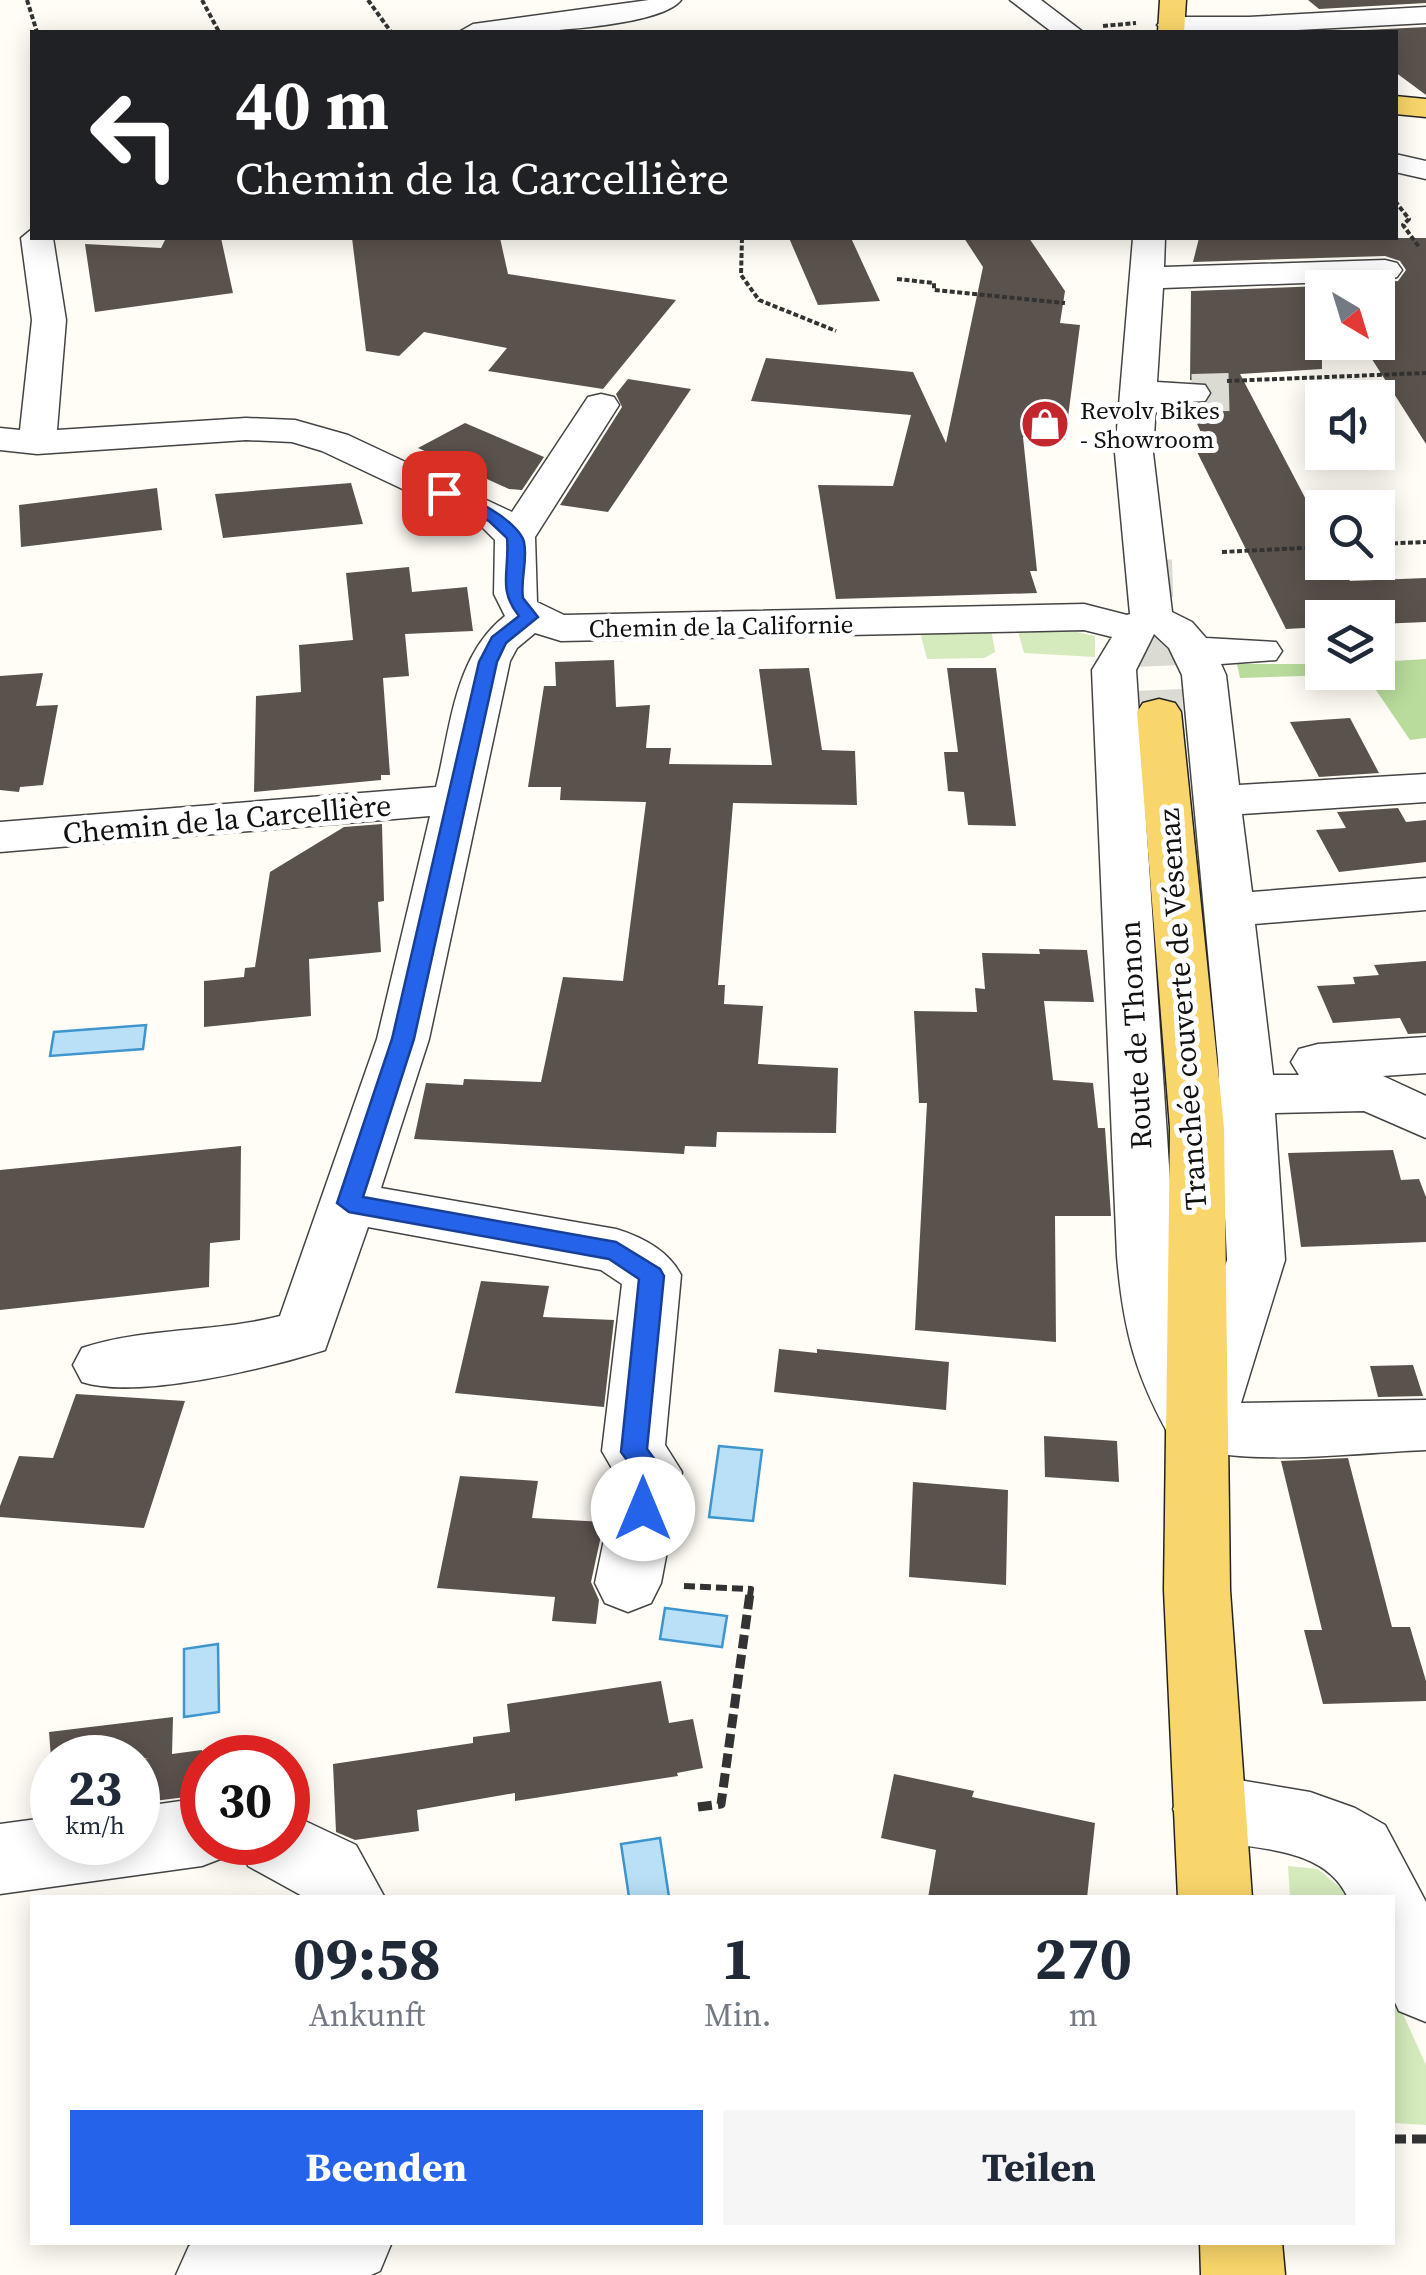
<!DOCTYPE html>
<html lang="de">
<meta charset="utf-8">
<style>
:root{--surface:#fff;--page:#f6f6f7;--text:#1f2937;--muted:#747a83;--accent:#2563eb}
body{margin:0;font-family:"Source Serif 4",serif;background:var(--page);color:var(--text);height:100vh;display:flex;flex-direction:column;font-size:38px;white-space:nowrap}
*{box-sizing:border-box;margin:0}
p{font-size:32px;color:var(--muted)}
.icon{flex:none;width:55px;height:55px;fill:none;stroke:currentColor;stroke-width:2;stroke-linecap:round;stroke-linejoin:round}
.map{position:relative;flex:1;overflow:hidden}
.drawer{position:absolute;left:30px;top:1895px;width:1365px;height:350px;display:flex;flex-direction:column;background:var(--surface);border-radius:0px;box-shadow:0 5px 25px #0003}
.drawer>*{flex:none}
.guide{position:absolute;left:30px;top:30px;width:1368px;height:210px;border-radius:0px;box-shadow:0 5px 25px #0003;background:#202124;color:#fff;overflow:hidden}
.needle{width:65px;rotate:142deg}
.buttons{position:absolute;left:1305px;top:270px;display:grid;gap:20px}
.buttons a{display:grid;place-items:center;width:90px;height:90px;border-radius:0px;background:var(--surface);box-shadow:0 5px 25px #0003;font-size:50px}
.speed{position:absolute;left:30px;top:1735px;display:flex;gap:20px;font-size:50px;font-weight:700;text-align:center}
.speed>*{display:grid;place-content:center;width:130px;height:130px;border-radius:50%;background:var(--surface);box-shadow:0 5px 25px #0003;line-height:1}
.speed small{font-size:25px;font-weight:400}
.speed .limit{border:15px solid #d22;background:#fff;color:#111}
.pin{position:absolute;display:grid;place-items:center;width:85px;height:85px;color:#fff;margin:-42px;border-radius:20px;box-shadow:0 5px 15px #0006}
.me{position:absolute;width:110px;margin:-55px;rotate:0deg;stroke-linejoin:round;filter:drop-shadow(0 0 8px #0008)}
.turn{display:flex;align-items:center;gap:35px;height:210px;padding:0 40px;font-size:45px}
.turn .icon{width:130px;height:130px;stroke-width:2.5}
.turn b{display:block;font-size:70px;line-height:85px}
.eta{display:flex;justify-content:space-evenly;align-items:center;height:170px;text-align:center}
.eta b{font-size:60px;font-weight:700;line-height:70px}
.cta{display:flex;gap:20px;margin-top:auto;padding:20px 40px}
.cta a{flex:1;height:115px;border-radius:0px;background:var(--accent);color:#fff;font-size:40px;font-weight:700;line-height:115px;text-align:center}
.cta a+a{background:var(--page);color:var(--text)}
.map>svg:first-child{display:block}
.green{fill:#d5ebbd}
.forest{fill:#b9dc9c}
.water{fill:#b9e0f7;stroke:#3f96cf;stroke-width:2.5}
.building{fill:#5a524d}
.lines{fill:none;stroke-linecap:round;stroke-linejoin:round}
.minor-tunnel{stroke:#dbdad3;stroke-width:38;stroke-dasharray:38 19;stroke-linecap:butt}
.major-tunnel-far1{stroke:#dbdad3;stroke-width:38;stroke-dasharray:38 19;stroke-linecap:butt}
.major-tunnel{stroke:#dbdad3;stroke-width:48;stroke-dasharray:48 24;stroke-linecap:butt}
.minor-casing{stroke:#444;stroke-width:3}
.major-casing{stroke:#222;stroke-width:3}
.path-far2{stroke:#333;stroke-width:4;stroke-dasharray:5 2.5;stroke-linecap:butt}
.path-far1{stroke:#333;stroke-width:6;stroke-dasharray:11 5;stroke-linecap:butt}
.path{stroke:#333;stroke-width:9;stroke-dasharray:14 6;stroke-linecap:butt}
.minor{fill:#fff;fill-rule:evenodd}
.major{fill:#f9d66b;fill-rule:evenodd}
.route{fill:#2563eb;stroke:#184099;stroke-width:2.5}
.labels{text-anchor:middle;dominant-baseline:central;stroke-width:10;stroke-linejoin:round;paint-order:stroke}
.far-poi-label{font-size:25px;fill:#111;stroke:#fff;text-anchor:start}
.far-street-label{font-size:25px;fill:#111;stroke:#fff}
.street-label{font-size:30px;fill:#111;stroke:#fff}
</style>
<div class="map">
<svg width="1426" height="2275" viewBox="0 0 1426 2275">
<rect width="100%" height="100%" fill="#fffdf5"/>
<g class="green">
<polygon points="1054,627 1095,636 1095,657 1024,653 1017,628"/>
<polygon points="991,629 995,652 984,658 927,659 920,632"/>
<polygon points="1288,1866 1318,1869 1351,1897 1290,1897"/>
<polygon points="1392,1990 1426,2065 1426,2125 1393,2123"/>
</g>
<polygon class="forest" points="1426,659 1426,738 1410,740 1365,674 1240,678 1237,664 1322,664 1322,672 1378,672 1378,662"/>
<g class="water">
<polygon points="146,1025 143,1049 50,1056 54,1032"/>
<polygon points="719,1446 762,1450 753,1521 709,1517"/>
<polygon points="665,1608 727,1616 722,1647 660,1639"/>
<polygon points="218,1644 219,1712 184,1717 184,1649"/>
<polygon points="660,1838 669,1897 629,1897 621,1844"/>
</g>
<g class="building">
<polygon points="1308,0 1426,0 1426,3 1319,9"/>
<polygon points="1426,27 1426,95 1395,72 1395,32 1346,31"/>
<polygon points="166,238 221,238 233,293 95,312 85,244 161,248"/>
<polygon points="352,238 500,238 508,274 676,300 603,389 488,371 507,348 424,332 399,356 366,351"/>
<polygon points="789,238 851,238 880,301 818,305"/>
<polygon points="964,238 1029,238 1065,291 1060,323 1080,325 1065,440 1023,437 1037,571 1030,571 1037,593 836,599 818,485 893,486 911,415 751,401 766,358 913,372 946,443 983,267"/>
<polygon points="1199,238 1426,238 1426,444 1361,342 1378,342 1378,288 1325,286 1398,281 1406,270 1400,261 1385,256 1193,262"/>
<polygon points="1322,286 1322,369 1240,374 1322,530 1322,562 1340,562 1350,581 1426,578 1426,622 1378,624 1378,618 1322,618 1322,627 1286,629 1190,438 1203,437 1189,406 1205,405 1213,395 1208,383 1190,380 1191,291"/>
<polygon points="628,379 691,389 608,512 560,505 622,407 616,394"/>
<polygon points="465,423 544,457 522,490 509,489 418,448"/>
<polygon points="351,483 363,524 223,538 215,494"/>
<polygon points="157,488 162,530 21,547 19,505"/>
<polygon points="409,567 412,592 467,587 473,631 405,634 409,676 383,678 390,775 381,775 381,780 254,792 256,696 301,692 299,645 353,640 346,573"/>
<polygon points="614,660 616,707 650,705 646,748 671,748 669,764 772,765 759,669 809,668 822,750 855,751 857,805 733,803 718,985 725,985 724,1004 763,1006 758,1064 838,1068 836,1133 717,1132 716,1147 685,1146 684,1154 414,1139 426,1083 463,1085 464,1079 541,1082 563,977 623,981 646,802 560,800 561,787 528,787 544,686 556,686 555,662"/>
<polygon points="947,668 996,668 1016,826 968,825 964,792 948,791 944,752 958,752"/>
<polygon points="43,673 36,706 58,705 43,785 20,787 19,792 0,790 0,676"/>
<polygon points="1350,718 1379,773 1319,777 1290,722"/>
<polygon points="1398,808 1406,822 1426,820 1426,862 1339,872 1316,830 1346,828 1337,812"/>
<polygon points="382,824 384,901 378,902 381,952 309,959 311,1016 204,1027 204,981 244,977 245,968 255,967 270,872 344,827"/>
<polygon points="1039,949 1087,950 1094,1002 1044,1001 1053,1080 1093,1083 1098,1128 1105,1128 1111,1216 1055,1216 1056,1342 915,1330 927,1103 919,1103 914,1011 977,1012 975,988 985,989 982,953 1040,954"/>
<polygon points="1426,961 1426,1033 1408,1034 1400,1018 1333,1023 1317,986 1355,984 1353,977 1379,975 1374,965"/>
<polygon points="241,1146 240,1240 210,1243 209,1287 0,1310 0,1170"/>
<polygon points="1393,1150 1401,1180 1419,1179 1426,1197 1426,1242 1301,1247 1288,1153"/>
<polygon points="481,1281 549,1286 543,1317 614,1320 604,1407 455,1393"/>
<polygon points="779,1349 817,1353 817,1349 949,1362 946,1410 774,1392"/>
<polygon points="1413,1365 1423,1396 1378,1397 1370,1366"/>
<polygon points="76,1394 185,1401 144,1528 0,1517 0,1506 19,1456 53,1458"/>
<polygon points="1044,1436 1117,1441 1119,1482 1045,1477"/>
<polygon points="1348,1458 1392,1627 1410,1627 1426,1681 1426,1701 1323,1704 1304,1630 1322,1630 1281,1461"/>
<polygon points="460,1476 538,1481 532,1518 604,1522 591,1582 599,1600 596,1624 552,1621 555,1597 437,1588"/>
<polygon points="913,1482 1008,1490 1006,1585 909,1577"/>
<polygon points="661,1681 669,1723 693,1719 703,1768 677,1773 678,1776 515,1801 515,1793 417,1810 419,1831 355,1840 336,1832 333,1764 473,1743 473,1737 510,1732 507,1704"/>
<polygon points="173,1717 172,1754 202,1750 202,1795 138,1803 138,1759 150,1758 51,1758 49,1732"/>
<polygon points="894,1774 974,1791 972,1797 1095,1823 1087,1898 928,1898 936,1850 881,1838"/>
</g>
<g class="lines">
<polyline class="minor-tunnel" points="1192,393 1229,392"/>
<polyline class="major-tunnel-far1" points="1153,560 1155,621"/>
<polyline class="major-tunnel" points="1155,618 1159,712"/>
<g class="minor-casing">
<g id="minor">
<path d="M649,0H681C658,30 500,35 459,32L473,24Z"/>
<polygon points="1010,0 1041,0 1083,32 1052,32"/>
<polygon points="1426,7 1426,23 1262,32 1168,32 1157,25 1171,17 1249,17"/>
<polygon points="1395,154 1426,161 1426,179 1395,172"/>
<path d="M32,229V238H53L66,320L57,430L246,418L295,420L348,435L512,512L588,397L601,394L614,397L619,405L535,537L537,602L564,615L1084,604L1127,615L1130,614L1115,453L1133,238H1165L1164,267L1385,260L1397,263L1402,270L1397,277L1385,280L1163,288L1157,382L1205,385L1210,393L1205,401L1156,404L1153,453L1172,612L1192,622L1206,638L1276,642L1282,651L1276,660L1221,664L1226,675L1239,785L1426,774V802L1242,814L1252,892L1426,878V910L1255,924L1273,1075H1299L1291,1062L1299,1049L1318,1044L1426,1037V1073L1383,1076L1426,1096V1138L1364,1111L1275,1113L1285,1260L1241,1403L1426,1400V1450C1349,1453 1246,1468 1174,1444C1136,1379 1123,1330 1117,1256L1092,670L1112,637L1084,630L561,641L535,633L517,648L510,661L429,1039L381,1188L616,1229C642,1237 668,1250 681,1275L665,1445L682,1472L661,1583L651,1603L628,1612L605,1603L595,1583L617,1477L602,1451L622,1284L601,1270L368,1227L325,1350C268,1368 137,1400 82,1382L73,1365L82,1348C145,1327 215,1333 280,1316L377,1039L430,816L0,852V822L436,787C451,727 454,656 505,616L494,594L495,540L481,526L322,451L292,442L246,440L37,454L0,450V428L20,430L32,320L21,238ZM1154,634L1169,648L1182,675L1218,1060L1227,1260L1194,1364L1184,1325L1175,1256L1136,670Z"/>
<path d="M1209,1775L1310,1792L1355,1808L1385,1825L1426,1902V2022L1399,2011L1392,1996V1898H1348C1321,1838 1236,1853 1184,1833L1173,1809L1184,1785Z"/>
<polygon points="202,1798 202,1842 234,1842 228,1856 202,1866 0,1894 0,1824 52,1817 52,1842 138,1842 138,1807"/>
<polygon points="288,1813 356,1845 385,1898 306,1898 248,1866 238,1842 288,1842"/>
<polygon points="196,2242 392,2242 380,2271 371,2275 176,2275 189,2246"/>
</g>
</g>
<g class="major-casing">
<g id="major">
<polygon points="1160,0 1186,0 1184,32 1158,32"/>
<polygon points="1395,96 1426,99 1426,117 1395,114"/>
<polygon points="1159,699 1175,703 1181,712 1224,1128 1230,1590 1252,1898 1178,1898 1164,1590 1170,1128 1137,712 1143,703"/>
<polygon points="1200,2242 1282,2242 1285,2275 1201,2275"/>
</g>
</g>
<g class="path-far2">
<polyline points="27,0 37,32"/>
<polyline points="202,0 219,32"/>
<polyline points="368,0 391,32"/>
<polyline points="1103,26 1136,23"/>
<polyline points="1395,201 1409,219 1403,225 1419,247"/>
<polyline points="742,238 741,275 759,300 836,331"/>
<polyline points="897,279 934,283 934,290 1065,303"/>
<polyline points="1227,381 1426,373"/>
<polyline points="1378,544 1426,542"/>
<polyline points="1222,552 1322,547"/>
</g>
<polyline class="path-far1" points="684,1586 751,1589 750,1596"/>
<g class="path">
<polyline points="698,1807 721,1804 750,1593"/>
<polyline points="1392,2139 1426,2139"/>
</g>
<use href="#minor" class="minor"/>
<use href="#major" class="major"/>
</g>
<path class="route" d="M438,490C459,488 519,520 524,542C528,562 520,579 523,598L538,617L506,643L497,662L414,1039L363,1197L616,1242L660,1269L664,1276L647,1449L664,1472L652,1517L643,1520L634,1517L630,1509L637,1474L621,1452L639,1279L609,1259L349,1212L337,1203L392,1039L479,662L492,637L519,616C497,589 510,571 507,538L489,521L438,497Z"/>
<defs>
<g id="shop-disc" transform="scale(2.5)"><circle r="9.5" fill="#c4262e" stroke="#fff"/><path d="M-5-2.5h2.3a2.7 3.5 0 0 1 5.4 0H5L5.5 6h-11ZM-1.5-2.5h3a1.5 2.3 0 0 0-3 0Z" fill="#fff"/></g>
</defs>
<g fill-rule="evenodd">
<use href="#shop-disc" x="1045" y="424"/>
</g>
<g class="labels">
<g class="far-poi-label">
<text x="1080" y="410">Revolv Bikes<tspan x="1080" dy="29">- Showroom</tspan></text>
</g>
<g class="far-street-label">
<text transform="translate(721 626) rotate(-1)">Chemin de la Californie</text>
</g>
<g class="street-label">
<text transform="translate(227 819) rotate(-5)">Chemin de la Carcellière</text>
<text transform="translate(1182 1009) rotate(-94)">Tranchée couverte de Vésenaz</text>
<text transform="translate(1135 1035) rotate(-93)">Route de Thonon</text>
</g>
</g>
</svg>
<div class="buttons">
<a><svg class="needle" viewBox="-14 -14 28 28"><path d="M0-13l5 13h-10z" fill="#e53935"/><path d="M0 13l5-13h-10z" fill="#747a83"/></svg></a>
<a><svg class="icon" aria-label="sound" viewBox="0 0 24 24"><path d="M4 9h4l5-4v14l-5-4H4zM17 9q2 3 0 6"/></svg></a>
<a><svg class="icon" aria-label="search" viewBox="0 0 24 24"><circle cx="10" cy="10" r="6"/><path d="M15 15l6 6"/></svg></a>
<a><svg class="icon" aria-label="layers" viewBox="0 0 24 24"><path d="M12 4l9 5-9 5-9-5zM3 14l9 5 9-5"/></svg></a>
</div>
<div class="speed"><div>23<small>km/h</small></div><div class="limit">30</div></div>
<div class="pin" style="left:444px;top:493px;background:#d93025"><svg class="icon" aria-label="arrive" viewBox="0 0 24 24"><path d="M6 21V4h12l-3 4 3 4H6"/></svg></div>
<svg class="me" style="left:643px;top:1509px" viewBox="-20 -20 40 40"><circle r="19" fill="#fff"/><path d="M0-13L10 11 0 6-10 11z" fill="#2563eb"/></svg>
<div class="guide">
<div class="turn"><svg class="icon" aria-label="left" viewBox="0 0 24 24"><path d="M17 20v-9H6M10 6l-5 5 5 5"/></svg><div><b>40 m</b>Chemin de la Carcellière</div></div>
</div>
<section class="drawer">
<div class="eta">
<div><b>09:58</b><p>Ankunft</p></div>
<div><b>1</b><p>Min.</p></div>
<div><b>270</b><p>m</p></div>
</div>
<div class="cta"><a>Beenden</a><a>Teilen</a></div>
</section>
</div>
